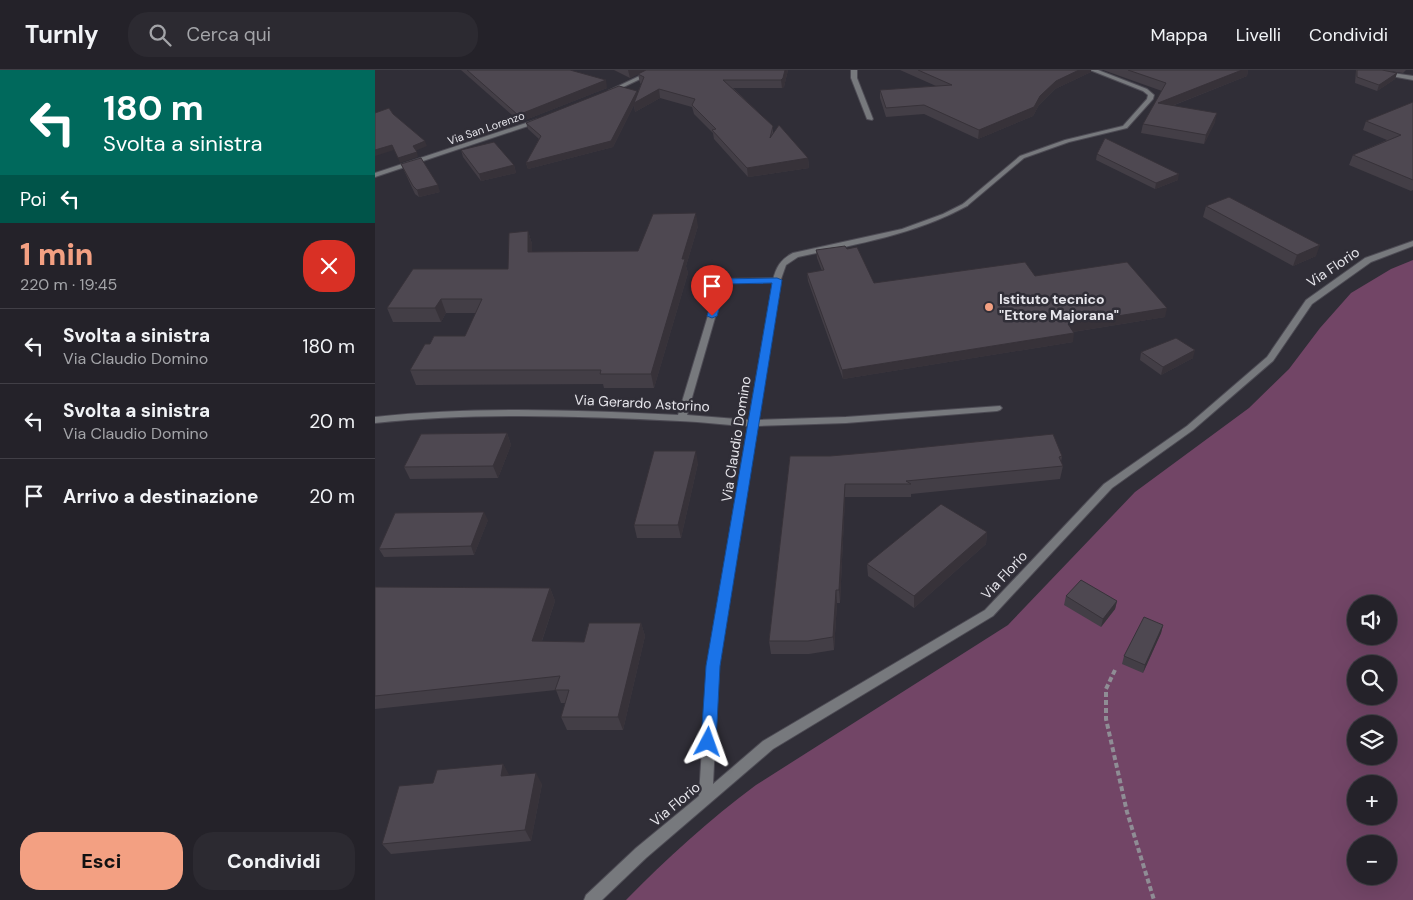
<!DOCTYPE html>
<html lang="it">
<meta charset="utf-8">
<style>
:root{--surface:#242229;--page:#2c2a31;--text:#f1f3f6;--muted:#a3a4a8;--line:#413f46;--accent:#f3a082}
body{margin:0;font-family:"DM Sans",sans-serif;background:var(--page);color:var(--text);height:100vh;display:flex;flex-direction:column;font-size:19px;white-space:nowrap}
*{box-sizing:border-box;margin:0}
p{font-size:16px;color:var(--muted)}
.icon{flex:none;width:28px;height:28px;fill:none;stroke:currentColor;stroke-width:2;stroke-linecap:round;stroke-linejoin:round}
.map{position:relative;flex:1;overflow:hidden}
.drawer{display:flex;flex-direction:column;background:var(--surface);width:375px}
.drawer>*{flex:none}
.hud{background:#00695c;color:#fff;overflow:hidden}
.tools{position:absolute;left:972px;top:525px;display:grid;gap:10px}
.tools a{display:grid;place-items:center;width:50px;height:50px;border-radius:50%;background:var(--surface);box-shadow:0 5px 20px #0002,0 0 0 1px var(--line);font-size:25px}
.pin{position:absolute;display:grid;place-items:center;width:42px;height:42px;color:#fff;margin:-51px -21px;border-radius:50% 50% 50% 0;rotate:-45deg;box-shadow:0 0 5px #0007}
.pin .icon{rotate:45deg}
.me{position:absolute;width:55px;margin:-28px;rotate:4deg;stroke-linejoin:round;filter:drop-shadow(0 0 4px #0008)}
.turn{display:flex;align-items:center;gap:18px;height:105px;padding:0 20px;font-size:22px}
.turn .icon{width:65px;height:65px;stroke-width:2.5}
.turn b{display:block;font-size:35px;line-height:42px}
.then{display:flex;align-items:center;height:48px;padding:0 20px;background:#0003;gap:10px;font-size:19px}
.round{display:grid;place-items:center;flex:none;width:52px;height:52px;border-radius:20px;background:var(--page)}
.head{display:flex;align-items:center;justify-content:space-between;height:85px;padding:0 20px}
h1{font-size:30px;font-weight:800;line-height:38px;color:var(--accent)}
.cta{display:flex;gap:10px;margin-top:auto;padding:10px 20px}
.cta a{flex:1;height:58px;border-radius:20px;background:var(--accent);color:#111;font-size:20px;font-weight:800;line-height:58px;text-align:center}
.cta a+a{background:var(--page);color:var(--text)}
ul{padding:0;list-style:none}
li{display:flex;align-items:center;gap:15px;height:75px;padding:0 20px;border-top:1px solid var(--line)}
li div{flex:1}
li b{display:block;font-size:19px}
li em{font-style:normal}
header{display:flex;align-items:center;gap:30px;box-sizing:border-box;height:70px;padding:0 25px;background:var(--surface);border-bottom:1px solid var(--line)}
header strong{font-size:24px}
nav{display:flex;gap:28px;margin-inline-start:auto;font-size:18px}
.search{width:350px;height:45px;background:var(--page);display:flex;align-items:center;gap:12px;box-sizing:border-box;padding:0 18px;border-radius:20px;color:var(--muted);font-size:19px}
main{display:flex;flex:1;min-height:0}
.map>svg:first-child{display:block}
.green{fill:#724566;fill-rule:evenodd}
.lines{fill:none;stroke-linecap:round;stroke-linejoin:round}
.service-casing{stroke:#4d4b54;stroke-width:2}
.minor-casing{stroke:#4d4b54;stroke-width:2}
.tertiary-casing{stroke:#4d4b54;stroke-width:2}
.path{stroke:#8f8d95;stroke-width:4;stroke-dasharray:5 3;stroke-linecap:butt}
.service{fill:#77797d;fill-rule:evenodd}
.minor{fill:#77797d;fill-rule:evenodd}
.tertiary{fill:#77797d;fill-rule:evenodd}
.wall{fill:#433e46}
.shaded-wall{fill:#373239}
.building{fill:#4e4851;stroke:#373239}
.route{fill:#1a73e8;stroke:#114b97}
.poi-dot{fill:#f3a082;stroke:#302e37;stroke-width:2}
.labels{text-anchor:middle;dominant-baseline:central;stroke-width:5;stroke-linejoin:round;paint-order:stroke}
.far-street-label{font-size:11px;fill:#e6e5eb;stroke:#302e37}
.street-label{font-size:14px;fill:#e6e5eb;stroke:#302e37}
.poi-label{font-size:14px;font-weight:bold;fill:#e6e5eb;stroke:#302e37;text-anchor:start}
</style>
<header>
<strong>Turnly</strong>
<div class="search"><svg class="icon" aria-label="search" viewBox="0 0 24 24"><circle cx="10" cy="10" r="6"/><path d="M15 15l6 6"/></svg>Cerca qui</div>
<nav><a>Mappa</a><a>Livelli</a><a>Condividi</a></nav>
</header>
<main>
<section class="drawer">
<div class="hud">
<div class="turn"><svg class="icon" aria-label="left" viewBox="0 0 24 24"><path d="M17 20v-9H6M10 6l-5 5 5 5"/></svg><div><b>180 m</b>Svolta a sinistra</div></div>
<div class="then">Poi<svg class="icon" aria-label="left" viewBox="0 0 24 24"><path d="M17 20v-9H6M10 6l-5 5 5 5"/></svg></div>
</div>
<div class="head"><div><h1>1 min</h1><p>220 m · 19:45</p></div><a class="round" style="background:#d93025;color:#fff"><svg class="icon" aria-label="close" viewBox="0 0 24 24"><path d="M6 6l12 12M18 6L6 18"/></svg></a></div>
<ul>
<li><svg class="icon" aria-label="left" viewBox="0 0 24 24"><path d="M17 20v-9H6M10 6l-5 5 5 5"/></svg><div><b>Svolta a sinistra</b><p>Via Claudio Domino</p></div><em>180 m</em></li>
<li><svg class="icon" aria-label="left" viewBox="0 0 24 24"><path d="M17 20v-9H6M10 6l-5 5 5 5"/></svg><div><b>Svolta a sinistra</b><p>Via Claudio Domino</p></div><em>20 m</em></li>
<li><svg class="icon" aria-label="arrive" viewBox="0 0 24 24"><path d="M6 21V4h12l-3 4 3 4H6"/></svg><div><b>Arrivo a destinazione</b></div><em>20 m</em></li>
</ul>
<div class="cta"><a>Esci</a><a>Condividi</a></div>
</section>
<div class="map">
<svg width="1038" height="830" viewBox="0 0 1038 830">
<rect width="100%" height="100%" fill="#302e37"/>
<path class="green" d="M1038,190V830H251C292,788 334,750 381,715L633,555L760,422L874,338L914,299L945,258L976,223L1016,199ZM981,534H1014V566H981ZM981,594H1014V626H981ZM981,654H1014V686H981ZM981,714H1014V746H981ZM981,774H1014V806H981Z"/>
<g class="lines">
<g class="service-casing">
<path id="service" d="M590,133L593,135L592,136C539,165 481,174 423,187L411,195L405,212H399L398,210C401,197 406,189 418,183L527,159L568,144Z"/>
</g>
<g class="minor-casing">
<g id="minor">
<polygon points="277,0 284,0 238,22 233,21"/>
<polygon points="476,0 482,0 482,8 498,49 497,50 492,49 476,8"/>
<polygon points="715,0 723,0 772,19 779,25 778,29 752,58 694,72 649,88 592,136 588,136 588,134 645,86 690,70 748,56 772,29 773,25 768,21"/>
<polygon points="163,49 165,50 165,52 0,107 0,103"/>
<path d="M1038,171V176L996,192L937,234L898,291L818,360L737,418L618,546L398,679L271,788L227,830H209L211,825L261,778L324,726L332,596L373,356C350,355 328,352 305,351C203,346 102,342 0,353V347C101,336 202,340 303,345L344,209L402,208L406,210L383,350L471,347L625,336L627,338L625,340L622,341L471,353L382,356L344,596L338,714L388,671L610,540L729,414L812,356L892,287L931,230L990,188ZM398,212L374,350L312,345L350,213Z"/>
</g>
</g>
<g class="tertiary-casing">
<polygon id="tertiary" points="983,0 997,0 1038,6 1038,10"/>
</g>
<polyline class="path" points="740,600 731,619 731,649 752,742 779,830"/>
<use href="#service" class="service"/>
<use href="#minor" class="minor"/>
<use href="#tertiary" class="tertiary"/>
</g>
<g class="wall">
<polygon points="86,0 195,0 232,18 145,52"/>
<polygon points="239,0 413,0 409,17 407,18 358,18 398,56 398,63 433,88 434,98 373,107 339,69 338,63 319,44 317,37 285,28 260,42 259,35 238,77 153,99 151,93 164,69 153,59 151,53 262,24 266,14 265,13 263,4 265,3 255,8"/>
<polygon points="525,0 716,0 716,2 680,19 664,35 658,46 603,69 549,44 511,47 505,28 505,20 561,16"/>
<polygon points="728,0 873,0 872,6 797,36 840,52 829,74 766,63 768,54 787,21"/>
<polygon points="981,0 1031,0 1028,3 1015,1 1022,3 1020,9 1002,21 980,13"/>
<polygon points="1038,32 1038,120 1036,121 974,95 978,85 1012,70 988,60 991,51"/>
<polygon points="86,80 139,95 141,103 106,111 88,87"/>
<polygon points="722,84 803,110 780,119 721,90"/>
<polygon points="26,94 65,122 44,127 40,124"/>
<polygon points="831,136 941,186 918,196 828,147"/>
<polygon points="323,156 311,196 313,203 279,318 229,318 228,314 41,315 35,300 55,274 90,266 101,243 71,243 66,252 18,252 12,238 133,199 153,161 157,174 157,182 263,181"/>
<polygon points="472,179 499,213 660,206 790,247 698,262 698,272 468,309 433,211 432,203 447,201 442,188 441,180"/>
<polygon points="766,282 818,288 786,305 765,290"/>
<polygon points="132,363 136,375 123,408 35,409 29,397"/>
<polygon points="415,386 687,386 686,392 688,396 685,409 536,424 536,427 470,427 465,533 462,533 459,580 434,584 396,584 394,571"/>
<polygon points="323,393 306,468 262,468 259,455"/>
<polygon points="113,450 99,485 9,487 4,479"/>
<polygon points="612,462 611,474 539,538 493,506 492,494"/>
<polygon points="0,517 175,518 180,531 167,571 209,572 266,553 270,566 248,660 192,660 186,647 191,633 186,633 181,620 0,639"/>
<polygon points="691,526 742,531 740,539 726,557 689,535"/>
<polygon points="788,555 786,563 768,603 747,594 749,586"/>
<polygon points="128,694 134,706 167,714 156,771 16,784 7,774 58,713"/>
</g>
<g class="shaded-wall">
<polygon points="253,0 272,0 255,8"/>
<polygon points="410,0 413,0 409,17 407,18 406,10"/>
<polygon points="704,0 716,0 716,2 680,19 664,35 658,46 603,69 604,60 681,11"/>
<polygon points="867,0 873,0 872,6 781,42 783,33"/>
<polygon points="1022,3 1020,9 1002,21 1004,15"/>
<polygon points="231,10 232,18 145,52 143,45"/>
<polygon points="284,19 285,28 260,42 259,35 238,77 153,99 151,93 262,21 263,27"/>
<polygon points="842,43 840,52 829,74 831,65"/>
<polygon points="50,71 52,76 40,81 38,76"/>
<polygon points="17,75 19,80 0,86 0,80"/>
<polygon points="42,82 43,87 25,93 23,88"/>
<polygon points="433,88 434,98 373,107 372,98"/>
<polygon points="139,95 141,103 106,111 104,104"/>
<polygon points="804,104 803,110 780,119 781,113"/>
<polygon points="63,115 65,122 44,127 42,120"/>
<polygon points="321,143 323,156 311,196 313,203 279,318 276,304 307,189"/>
<polygon points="153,161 157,174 157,195 153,182"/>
<polygon points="945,175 941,186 918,196 922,185"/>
<polygon points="66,229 71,243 66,252 60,238"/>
<polygon points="792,238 790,247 691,263 693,254"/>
<polygon points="699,263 698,272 468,309 467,300"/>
<polygon points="820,280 818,288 786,305 788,297"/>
<polygon points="132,363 136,375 123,408 118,396"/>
<polygon points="321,381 323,393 306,468 303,455"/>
<polygon points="470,414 470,427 465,533 464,520"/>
<polygon points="109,442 113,450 99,485 96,476"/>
<polygon points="612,462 611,474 539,538 539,526"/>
<polygon points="175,518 180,531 162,585 157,571"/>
<polygon points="461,520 462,533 459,580 458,567"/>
<polygon points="742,531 740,539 726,557 728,549"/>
<polygon points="266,553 270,566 248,660 243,647"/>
<polygon points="788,555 786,563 768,603 770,595"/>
<polygon points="128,694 135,706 126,706"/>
<polygon points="161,703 167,714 156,771 150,760"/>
</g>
<g class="building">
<polygon points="92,0 195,0 231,10 143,45"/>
<polygon points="271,0 410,0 408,8 406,10 348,10 398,56 395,68 404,55 433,88 372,98 337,60 341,59 317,35 320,29 284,19 259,33 269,7 263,4"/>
<polygon points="543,0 704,0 681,11 665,26 659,37 604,60 549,35 511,38 505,20 577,15"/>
<polygon points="753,0 867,0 783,33 842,43 831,65 768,54 791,13"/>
<polygon points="982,0 1007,0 1022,3 1004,15 982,7"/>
<polygon points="244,16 262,21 236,71 151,93 166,66 151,53"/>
<polygon points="1038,32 1038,110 978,85 1026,65 991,51"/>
<polygon points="14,38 18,44 50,71 38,76 42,82 23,88 17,75 0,80 0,43"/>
<polygon points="730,68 804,104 781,113 722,84"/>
<polygon points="119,72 139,95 104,104 86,80"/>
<polygon points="46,88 63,115 42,120 38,116 26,94"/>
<polygon points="854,127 945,175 922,185 831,136"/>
<polygon points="321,143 307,189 310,189 276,304 225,304 226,300 35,300 50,274 55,274 59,266 90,266 107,229 66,229 60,238 12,238 38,199 133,199 134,163 153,161 153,182 263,181 278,144"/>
<polygon points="470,176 472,179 482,177 499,213 650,192 660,206 752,192 792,238 693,254 699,263 467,300 432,203 449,200 441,180"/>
<polygon points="801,268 820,280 788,297 766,282"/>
<polygon points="132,363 118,396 29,397 46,364"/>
<polygon points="678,364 687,386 684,387 688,396 531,411 536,414 470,414 464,520 461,520 458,567 433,571 394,571 415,386 455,386 502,382"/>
<polygon points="279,381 321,381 303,455 259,455"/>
<polygon points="566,434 612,462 539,526 492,494"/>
<polygon points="109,442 96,476 4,479 20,443"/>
<polygon points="706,510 742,531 728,549 691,526"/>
<polygon points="0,517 175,518 157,571 209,572 214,553 266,553 243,647 186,647 194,620 180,620 185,606 0,626"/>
<polygon points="769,547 788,555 770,595 749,586"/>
<polygon points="128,694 126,706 161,703 150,760 7,774 24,716 58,713 62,700"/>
</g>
<polygon class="route" points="402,208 407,210 345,596 341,672 339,677 333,678 328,677 326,672 331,596 397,213 351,214 342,246 337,248 332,246 344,209"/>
<circle class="poi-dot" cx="614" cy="237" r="5"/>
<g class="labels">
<g class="far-street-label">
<text transform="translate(111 58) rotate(-19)">Via San Lorenzo</text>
</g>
<g class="street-label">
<text transform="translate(958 197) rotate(-34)">Via Florio</text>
<text transform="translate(267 333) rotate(3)">Via Gerardo Astorino</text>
<text transform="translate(361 369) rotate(-81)">Via Claudio Domino</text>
<text transform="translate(629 505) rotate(-47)">Via Florio</text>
<text transform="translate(300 734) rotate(-40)">Via Florio</text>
</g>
<g class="poi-label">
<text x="624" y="229">Istituto tecnico<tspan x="624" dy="16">"Ettore Majorana"</tspan></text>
</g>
</g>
</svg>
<div class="tools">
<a><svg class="icon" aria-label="sound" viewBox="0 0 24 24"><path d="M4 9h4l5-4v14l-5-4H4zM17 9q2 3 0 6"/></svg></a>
<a><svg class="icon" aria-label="search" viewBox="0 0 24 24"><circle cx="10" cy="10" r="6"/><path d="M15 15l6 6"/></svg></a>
<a><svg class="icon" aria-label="layers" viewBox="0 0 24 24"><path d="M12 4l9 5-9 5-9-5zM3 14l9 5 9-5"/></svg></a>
<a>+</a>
<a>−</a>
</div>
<div class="pin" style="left:337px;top:246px;background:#d93025"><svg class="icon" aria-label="arrive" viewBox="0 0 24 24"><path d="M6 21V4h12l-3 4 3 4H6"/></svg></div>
<svg class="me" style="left:333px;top:672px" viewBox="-20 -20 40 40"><path d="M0-17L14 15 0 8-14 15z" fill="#1a73e8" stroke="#fff" stroke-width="4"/></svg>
</div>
</main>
